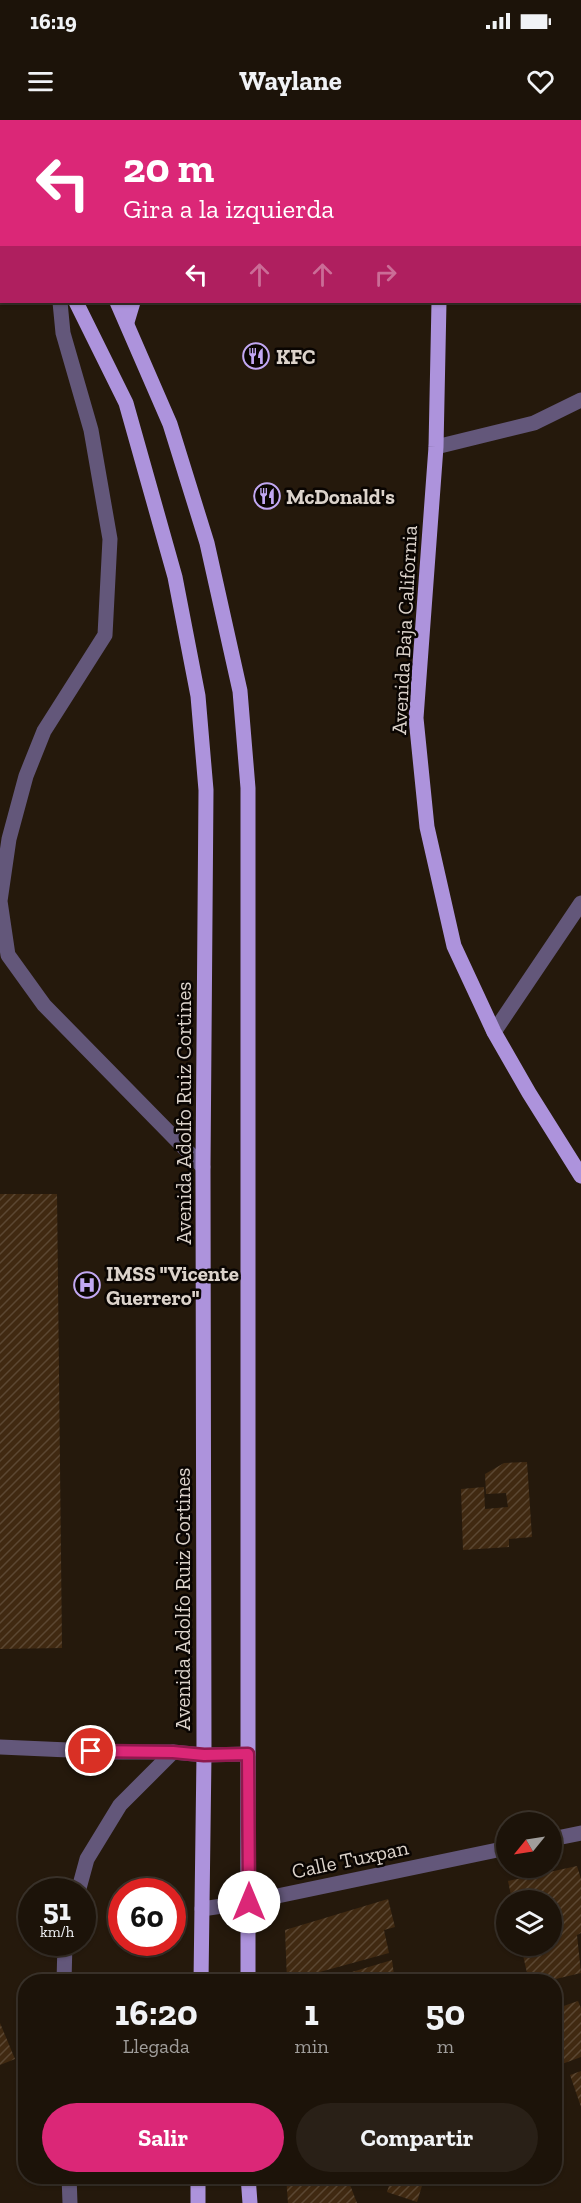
<!DOCTYPE html>
<html lang="es">
<style>
:root{--surface:#1c1309;--page:#292017;--text:#f1f3f6;--muted:#a09e9c;--line:#3a322a;--accent:#db2777}
body{margin:0;font-family:"Zilla Slab",serif;background:var(--page);color:var(--text);height:100vh;display:flex;flex-direction:column;font-size:22px;white-space:nowrap}
*{box-sizing:border-box;margin:0}
p{font-size:20px;color:var(--muted)}
.icon{flex:none;width:33px;height:33px;fill:none;stroke:currentColor;stroke-width:2;stroke-linecap:round;stroke-linejoin:round}
.map{position:relative;flex:1;overflow:hidden}
.details{position:absolute;left:18px;top:1854px;width:544px;height:210px;display:flex;flex-direction:column;background:var(--surface);border-radius:24px;box-shadow:0 2px 4px #0004,0 0 0 2px var(--line)}
.details>*{flex:none}
.banner{position:absolute;left:0px;top:0px;width:582px;height:183px;box-shadow:0 2px 4px #0004,0 0 0 2px var(--line);background:#db2777;color:#fff;overflow:hidden}
.needle{width:39px;rotate:240deg}
.buttons{position:absolute;left:496px;top:1692px;display:grid;gap:12px}
.buttons a{display:grid;place-items:center;width:66px;height:66px;border-radius:50%;background:var(--surface);box-shadow:0 2px 4px #0004,0 0 0 2px var(--line);font-size:30px}
.speed{position:absolute;left:18px;top:1758px;display:flex;gap:12px;font-size:30px;font-weight:700;text-align:center}
.speed>*{display:grid;place-content:center;width:78px;height:78px;border-radius:50%;background:var(--surface);box-shadow:0 2px 4px #0004,0 0 0 2px var(--line);line-height:1}
.speed small{font-size:15px;font-weight:400}
.speed .limit{border:9px solid #d22;background:#fff;color:#111}
.pin{position:absolute;display:grid;place-items:center;width:51px;height:51px;color:#fff;margin:-26px;border:3px solid #fff;border-radius:50%;box-shadow:0 2px 6px #0007}
.me{position:absolute;width:66px;margin:-33px;rotate:0deg;stroke-linejoin:round;filter:drop-shadow(0 0 4px #0008)}
.turn{display:flex;align-items:center;gap:21px;height:126px;padding:0 24px;font-size:27px}
.turn .icon{width:78px;height:78px;stroke-width:2.5}
.turn b{display:block;font-size:42px;line-height:51px}
.lanes{display:flex;align-items:center;height:57px;padding:0 24px;background:#0003;justify-content:center;gap:30px;direction:ltr}
.lanes .off{opacity:.35}
.eta{display:flex;justify-content:space-evenly;align-items:center;height:102px;text-align:center}
.eta b{font-size:36px;font-weight:700;line-height:42px}
.button{display:flex;gap:12px;margin-top:auto;padding:12px 24px}
.button a{flex:1;height:69px;border-radius:36px;background:var(--accent);color:#fff;font-size:24px;font-weight:700;line-height:69px;text-align:center}
.button a+a{background:var(--page);color:var(--text)}
.status{display:flex;justify-content:space-between;align-items:center;height:42px;padding:0 30px;background:var(--surface);direction:ltr}
.status svg{height:16px;fill:currentColor}
header{display:flex;justify-content:space-between;align-items:center;height:78px;padding:0 24px;background:var(--surface);font-size:27px;font-weight:700}
.map>svg:first-child{display:block}
.building{fill:url(#building-hatch)}
.lines{fill:none;stroke-linecap:round;stroke-linejoin:round}
.minor{stroke:#63577a;stroke-width:15}
.major{stroke:#ad93dc;stroke-width:15}
.route-casing{stroke:#8e194d;stroke-width:15}
.route{stroke:#db2777;stroke-width:10}
.labels{text-anchor:middle;dominant-baseline:central;stroke-width:5;stroke-linejoin:round;paint-order:stroke}
.poi-label{font-size:21px;font-weight:bold;fill:#dcd3cb;stroke:#0a0502;text-anchor:start}
.street-label{font-size:21px;fill:#dcd3cb;stroke:#0a0502}
</style>
<div class="status"><b>16:19</b><svg viewBox="0 0 49 12"><path d="M0 12V9h3v3zM5 12V6h3v6zM10 12V3h3v9zM15 12V0h3v12zM26 1h20v11H26zM47 4h2v5h-2z"/></svg></div>
<header><svg class="icon" aria-label="menu" viewBox="0 0 24 24"><path d="M4 6h16M4 12h16M4 18h16"/></svg>Waylane<svg class="icon" aria-label="heart" viewBox="0 0 24 24"><path d="M12 20l-8-8c-3-5 5-10 8-4 3-6 11-1 8 4z"/></svg></header>
<div class="map">
<svg width="581" height="2083" viewBox="0 0 581 2083">
<defs>
<pattern id="building-hatch" width="6" height="6" patternUnits="userSpaceOnUse" patternTransform="scale(1.5)"><rect width="6" height="6" fill="#402911"/><path d="M-1 1l2-2M0 6l6-6M5 7l2-2" fill="none" stroke="#5b4732"/></pattern>
</defs>
<rect width="100%" height="100%" fill="#25190c"/>
<g class="building">
<polygon points="0,1074 57,1074 62,1528 0,1529"/>
<polygon points="527,1342 532,1417 509,1419 509,1427 463,1430 461,1369 484,1367 485,1389 508,1387 506,1373 486,1374 485,1354 504,1343"/>
<polygon points="577,1746 581,1759 581,1813 577,1815 581,1853 543,1862 529,1862 521,1826 552,1826 552,1780 512,1780 508,1761"/>
<polygon points="388,1779 395,1807 384,1810 389,1833 287,1861 285,1810"/>
<polygon points="392,1840 395,1862 343,1862 342,1855"/>
<polygon points="578,1881 581,1888 581,1937 562,1944 555,1923 555,1889"/>
<polygon points="0,1903 15,1939 0,1945"/>
<polygon points="581,1951 581,1987 570,1955"/>
<polygon points="286,2056 347,2057 357,2083 288,2083"/>
<polygon points="392,2056 425,2056 417,2082 387,2072"/>
</g>
<g class="lines">
<g class="minor">
<polyline points="60,182 63,213 91,310 110,419 105,515 44,611 26,656 9,719 0,781 8,835 44,885 203,1047"/>
<polyline points="436,327 534,303 581,280"/>
<polyline points="494,912 581,783"/>
<polyline points="0,1627 114,1632 173,1632"/>
<polyline points="552,1719 581,1713"/>
<polyline points="78,1772 87,1739 120,1685 173,1632 204,1635 248,1634"/>
<polyline points="202,1789 249,1782 507,1728"/>
<polyline points="64,1862 65,1822"/>
<polyline points="69,2056 70,2083"/>
</g>
<g class="major">
<polyline points="3,0 4,2"/>
<polyline points="449,2 449,0"/>
<polyline points="0,67 2,69"/>
<polyline points="76,182 126,283 175,457 198,576 206,670 203,1047 204,1635 201,1862"/>
<polyline points="117,182 170,304 207,423 240,571 248,668 248,1862"/>
<polyline points="439,182 436,327 416,598 427,707 454,826 494,912 529,973 581,1056"/>
<polyline points="127,202 133,182"/>
<polyline points="248,2056 250,2083"/>
<polyline points="198,2083 198,2056"/>
</g>
</g>
<g class="lines">
<g class="route-casing">
<polyline id="route" points="91,1631 173,1632 204,1635 248,1634 249,1782"/>
</g>
<use href="#route" class="route"/>
</g>
<defs>
<g id="restaurant-ring" transform="scale(1.35)"><circle r="9.5" fill="#0a0502" stroke="#c2a8f3" stroke-width="1.5"/><path d="M-5-6h1v4h1v-4h1v4h1v-4h1v5L-1.5 .5V6h-2V.5L-5-1ZM5-6V6H3V1.5H1.5Q1.5-4 5-6Z" fill="#c2a8f3"/></g>
<g id="hospital-ring" transform="scale(1.35)"><circle r="9.5" fill="#0a0502" stroke="#c2a8f3" stroke-width="1.5"/><path d="M-5-5h3v3.5h4V-5h3V5h-3V1.5h-4V5h-3Z" fill="#c2a8f3"/></g>
</defs>
<g fill-rule="evenodd">
<use href="#restaurant-ring" x="256" y="236"/>
<use href="#restaurant-ring" x="267" y="376"/>
<use href="#hospital-ring" x="87" y="1165"/>
</g>
<g class="labels">
<g class="poi-label">
<text x="276" y="236">KFC</text>
<text x="286" y="376">McDonald's</text>
<text x="106" y="1153">IMSS "Vicente<tspan x="106" dy="24">Guerrero"</tspan></text>
</g>
<g class="street-label">
<text transform="translate(404 510) rotate(-87)">Avenida Baja California</text>
<text transform="translate(183 993) rotate(-90)">Avenida Adolfo Ruiz Cortines</text>
<text transform="translate(182 1479) rotate(-90)">Avenida Adolfo Ruiz Cortines</text>
<text transform="translate(350 1739) rotate(-12)">Calle Tuxpan</text>
</g>
</g>
</svg>
<div class="buttons">
<a><svg class="needle" viewBox="-14 -14 28 28"><path d="M0-13l5 13h-10z" fill="#e53935"/><path d="M0 13l5-13h-10z" fill="#a09e9c"/></svg></a>
<a><svg class="icon" aria-label="layers" viewBox="0 0 24 24"><path d="M12 4l9 5-9 5-9-5zM3 14l9 5 9-5"/></svg></a>
</div>
<div class="speed"><div>51<small>km/h</small></div><div class="limit">60</div></div>
<div class="pin" style="left:91px;top:1631px;background:#d93025"><svg class="icon" aria-label="arrive" viewBox="0 0 24 24"><path d="M6 21V4h12l-3 4 3 4H6"/></svg></div>
<svg class="me" style="left:249px;top:1782px" viewBox="-20 -20 40 40"><circle r="19" fill="#fff"/><path d="M0-13L10 11 0 6-10 11z" fill="#db2777"/></svg>
<div class="banner">
<div class="turn"><svg class="icon" aria-label="left" viewBox="0 0 24 24"><path d="M17 20v-9H6M10 6l-5 5 5 5"/></svg><div><b>20 m</b>Gira a la izquierda</div></div>
<div class="lanes"><svg class="icon" aria-label="left" viewBox="0 0 24 24"><path d="M17 20v-9H6M10 6l-5 5 5 5"/></svg><svg class="icon off" aria-label="ahead" viewBox="0 0 24 24"><path d="M12 20V5M6 11l6-6 6 6"/></svg><svg class="icon off" aria-label="ahead" viewBox="0 0 24 24"><path d="M12 20V5M6 11l6-6 6 6"/></svg><svg class="icon off" aria-label="right" viewBox="0 0 24 24"><path d="M7 20v-9h11M14 6l5 5-5 5"/></svg></div>
</div>
<section class="details">
<div class="eta">
<div><b>16:20</b><p>Llegada</p></div>
<div><b>1</b><p>min</p></div>
<div><b>50</b><p>m</p></div>
</div>
<div class="button"><a>Salir</a><a>Compartir</a></div>
</section>
</div>
